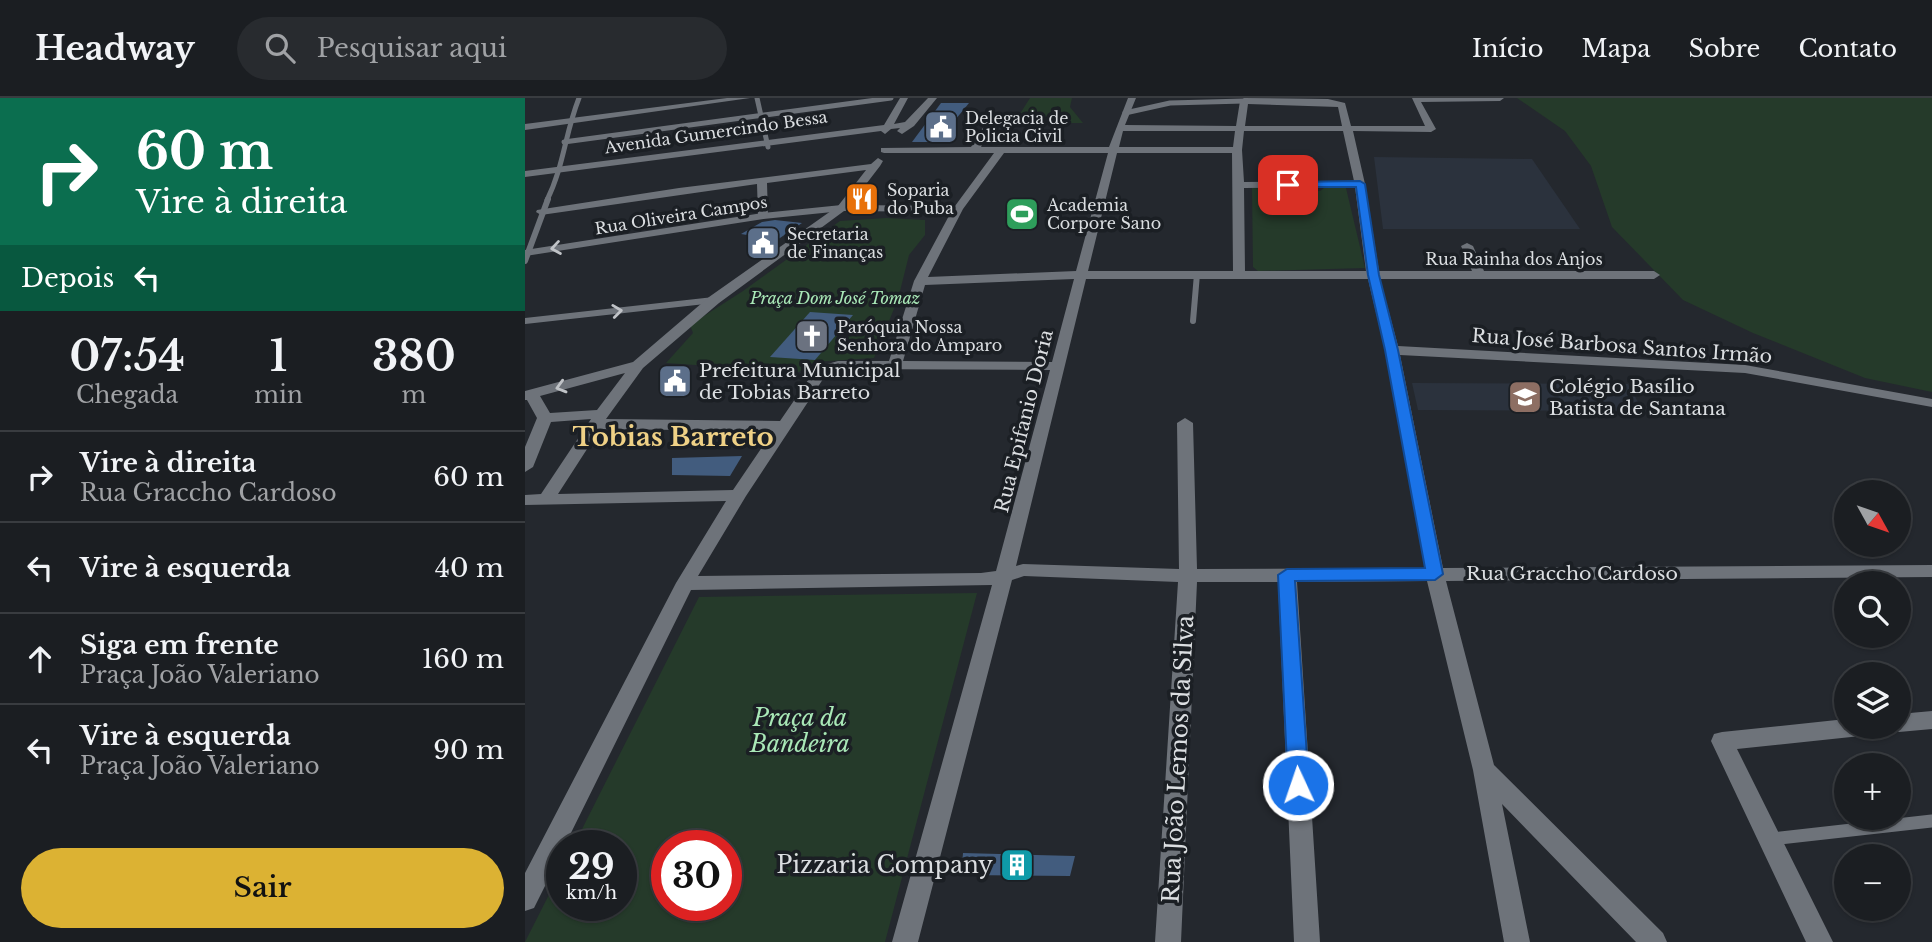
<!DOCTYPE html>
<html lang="pt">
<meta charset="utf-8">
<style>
:root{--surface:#1b1e22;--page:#282b2f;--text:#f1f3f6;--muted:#a0a2a5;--line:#393c40;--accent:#dcb233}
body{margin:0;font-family:"Libre Baskerville",serif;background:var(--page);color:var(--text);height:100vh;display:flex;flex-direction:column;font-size:26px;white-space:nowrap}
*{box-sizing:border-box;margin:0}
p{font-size:23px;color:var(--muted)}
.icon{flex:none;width:38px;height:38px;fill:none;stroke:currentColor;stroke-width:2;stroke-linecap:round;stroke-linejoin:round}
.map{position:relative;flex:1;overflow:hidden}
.details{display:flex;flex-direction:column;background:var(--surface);width:525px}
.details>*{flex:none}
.hud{background:#0b6e4f;color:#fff;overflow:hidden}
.needle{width:46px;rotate:130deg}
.tools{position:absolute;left:1309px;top:382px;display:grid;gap:14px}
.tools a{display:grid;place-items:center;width:77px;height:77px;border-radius:50%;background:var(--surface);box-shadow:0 2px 5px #0004,0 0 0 2px var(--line);font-size:35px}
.speed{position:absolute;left:21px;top:732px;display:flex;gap:14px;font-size:35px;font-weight:700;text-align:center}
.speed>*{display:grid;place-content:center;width:91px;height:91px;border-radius:50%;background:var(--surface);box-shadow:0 2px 5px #0004,0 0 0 2px var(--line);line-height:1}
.speed small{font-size:18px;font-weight:400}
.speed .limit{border:10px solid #d22;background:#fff;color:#111}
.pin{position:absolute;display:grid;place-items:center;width:60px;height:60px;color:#fff;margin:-30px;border-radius:14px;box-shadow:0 4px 10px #0006}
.me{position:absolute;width:77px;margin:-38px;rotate:357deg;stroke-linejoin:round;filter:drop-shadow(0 0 5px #0008)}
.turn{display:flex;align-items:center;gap:24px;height:147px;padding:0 21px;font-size:32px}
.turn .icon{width:91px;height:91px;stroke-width:2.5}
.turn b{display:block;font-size:49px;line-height:60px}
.then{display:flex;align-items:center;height:66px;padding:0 21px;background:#0003;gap:14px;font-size:26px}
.eta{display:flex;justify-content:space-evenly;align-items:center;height:119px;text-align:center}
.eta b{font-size:42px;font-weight:600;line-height:49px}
.action{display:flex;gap:14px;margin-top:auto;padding:14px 21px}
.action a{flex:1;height:80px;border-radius:42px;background:var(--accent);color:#111;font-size:28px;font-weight:600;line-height:80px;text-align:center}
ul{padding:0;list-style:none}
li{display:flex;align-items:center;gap:21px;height:91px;padding:0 21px;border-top:2px solid var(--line)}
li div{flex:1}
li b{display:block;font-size:26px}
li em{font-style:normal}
header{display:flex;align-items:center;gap:42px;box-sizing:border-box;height:98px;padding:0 35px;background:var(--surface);border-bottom:2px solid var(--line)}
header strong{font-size:33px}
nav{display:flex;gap:38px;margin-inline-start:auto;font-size:24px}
.search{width:490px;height:63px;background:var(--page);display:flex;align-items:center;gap:18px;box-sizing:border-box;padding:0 24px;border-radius:38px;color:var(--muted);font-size:26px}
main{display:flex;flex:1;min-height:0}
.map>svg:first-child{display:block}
.built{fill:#2b323d}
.green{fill:#253a2a;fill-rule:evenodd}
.building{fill:#425c7e}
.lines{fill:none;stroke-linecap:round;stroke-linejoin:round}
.lane-far2{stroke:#6e737a;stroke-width:5}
.lane-far1{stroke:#6e737a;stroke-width:6}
.lane{stroke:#6e737a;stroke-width:13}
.street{fill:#6e737a;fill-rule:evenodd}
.oneway{stroke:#c0c3c7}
.route{fill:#1a73e8;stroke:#114b97;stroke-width:2}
.labels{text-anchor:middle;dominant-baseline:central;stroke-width:7;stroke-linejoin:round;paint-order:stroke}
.far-poi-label{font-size:16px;fill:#dbdee1;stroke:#1b1f24;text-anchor:start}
.far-street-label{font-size:16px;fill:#dbdee1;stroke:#1b1f24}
.far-park-label{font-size:16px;font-style:italic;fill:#a9e8b7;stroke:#1b1f24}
.street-label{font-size:19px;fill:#dbdee1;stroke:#1b1f24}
.poi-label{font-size:19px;fill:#dbdee1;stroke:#1b1f24;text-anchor:start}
.near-park-label{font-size:23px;font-style:italic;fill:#a9e8b7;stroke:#1b1f24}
.near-street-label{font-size:23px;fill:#dbdee1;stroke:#1b1f24}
.near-poi-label{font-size:23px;fill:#dbdee1;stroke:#1b1f24;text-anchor:end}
.district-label{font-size:26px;font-weight:bold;fill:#efd186;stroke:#1b1f24}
</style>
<header>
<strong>Headway</strong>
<div class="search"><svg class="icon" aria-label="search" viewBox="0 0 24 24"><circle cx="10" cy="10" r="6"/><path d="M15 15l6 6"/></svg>Pesquisar aqui</div>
<nav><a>Início</a><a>Mapa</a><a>Sobre</a><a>Contato</a></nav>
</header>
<main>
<section class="details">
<div class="hud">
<div class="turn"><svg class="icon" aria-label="right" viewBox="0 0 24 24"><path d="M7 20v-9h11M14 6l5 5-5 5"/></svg><div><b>60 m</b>Vire à direita</div></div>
<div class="then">Depois<svg class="icon" aria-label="left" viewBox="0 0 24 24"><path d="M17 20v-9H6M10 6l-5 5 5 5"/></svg></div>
</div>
<div class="eta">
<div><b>07:54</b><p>Chegada</p></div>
<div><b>1</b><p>min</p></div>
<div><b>380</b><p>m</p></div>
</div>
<ul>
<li><svg class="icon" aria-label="right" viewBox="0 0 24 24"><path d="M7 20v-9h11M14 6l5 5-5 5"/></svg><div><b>Vire à direita</b><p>Rua Graccho Cardoso</p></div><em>60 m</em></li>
<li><svg class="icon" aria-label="left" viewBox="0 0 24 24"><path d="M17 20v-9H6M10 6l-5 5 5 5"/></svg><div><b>Vire à esquerda</b></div><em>40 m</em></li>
<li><svg class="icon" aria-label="ahead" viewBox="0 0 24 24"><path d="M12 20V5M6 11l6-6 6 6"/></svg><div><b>Siga em frente</b><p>Praça João Valeriano</p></div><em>160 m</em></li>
<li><svg class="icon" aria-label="left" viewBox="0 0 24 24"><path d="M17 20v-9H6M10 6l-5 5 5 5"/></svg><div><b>Vire à esquerda</b><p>Praça João Valeriano</p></div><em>90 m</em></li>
</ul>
<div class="action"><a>Sair</a></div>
</section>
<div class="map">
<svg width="1407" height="844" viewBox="0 0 1407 844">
<rect width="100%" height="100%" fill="#24282e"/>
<g class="built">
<polygon points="849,59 1007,61 1055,131 858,131"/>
<polygon points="887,285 1103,286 1118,313 893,312"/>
</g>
<g class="green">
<polygon points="505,0 547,0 545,9 558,25 489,25"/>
<polygon points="992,0 1407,0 1407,294 1340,280 1228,235 1158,202 1087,129 1066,68 1040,33"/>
<polygon points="727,90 795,93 799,90 821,90 840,170 733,173 728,169"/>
<polygon points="361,120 400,122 400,137 384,157 373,201 349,260 289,264 274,274 141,265 168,235 165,227 218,193 315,123"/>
<path d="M452,495L360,844H0L37,771V807H96V747H49L174,499ZM201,747V807H142V747Z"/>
</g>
<g class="building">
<polygon points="416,5 444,5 412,44 387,44"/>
<polygon points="250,122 277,125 252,142 216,136 237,124"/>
<polygon points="285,214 328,217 290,262 245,259"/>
<polygon points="217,358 205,378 147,377 147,360"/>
<polygon points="438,755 550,758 545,778 436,777"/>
</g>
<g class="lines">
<g class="lane-far2">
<polyline points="232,0 243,49"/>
<polyline points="600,15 645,5 719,3"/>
<polyline points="39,44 366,0"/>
<path d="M22,102C39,68 40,35 54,0"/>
</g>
<g class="lane-far1">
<polyline points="0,155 238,118 317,110"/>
<polyline points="0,163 23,101"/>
<polyline points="0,223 189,202"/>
<polyline points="668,223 672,176"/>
</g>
<polyline class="lane" points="1247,741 1407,723"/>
<g class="street">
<polygon points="202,0 225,0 0,32 0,26"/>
<polygon points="375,0 383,0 369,26 380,24 403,0 412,0 389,28 377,36 372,33 375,30 366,31 360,36 356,33 0,79 0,73 359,27"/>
<path d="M603,0H611L600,27L711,28L715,3L719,0L803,1L820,5L826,28H900L887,0H979L975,3L896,4L911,31L906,34L828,33L840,86L854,173H947L936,148L942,145L948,148L959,173H1129L1135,177L1129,181H855L873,248L1220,267L1407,301V309L1220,275L875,257L918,470L1407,467V479L921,483L969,667L1138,835L1142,844H1111L977,706L1005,844H979L948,672L902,483L772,484L795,844H769L753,484H672L656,844H630L653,484L499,478L487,482L393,844H367L467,487L166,492L40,747H37V754L9,810L0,813V775L151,485L201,403L0,407V397L16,396L66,321L26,324L8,369L0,374V349L12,320L2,302H0V293L108,264L184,199L313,108L341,72L242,85L243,118L238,121L233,118L232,86L16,117L11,114L12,112L154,90L346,66L353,60L358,63L355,68L325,107L430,108L469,55H359L356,54V50L446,49L464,20L468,17L472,20L456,49H584ZM723,6L813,9L817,28H720ZM598,33H710L708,49H594ZM719,33H818L829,83L719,84L717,52ZM479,55H583L551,173L403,179L438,111ZM592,55H707L708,173H563ZM830,89L841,173H720L719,90ZM319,113L426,114L389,183L364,263H313L292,269L255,323L81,321L118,270L194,205ZM549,181L527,264L378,263L400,187ZM561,181H843L860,252L900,470L672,471L668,325L660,320L652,325L654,471L498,466L491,468ZM314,271L525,272L471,473L456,475L173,478L221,398L302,275ZM100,275L72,312L25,315L15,298ZM75,331L248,333L208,392L33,396Z"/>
<polygon points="1407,613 1407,631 1374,634 1365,628 1374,628 1374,616"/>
<polygon points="1321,621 1321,628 1356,628 1353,634 1345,637 1212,651 1308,844 1281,844 1186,643 1189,636 1197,634"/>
</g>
</g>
<defs><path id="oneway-chevron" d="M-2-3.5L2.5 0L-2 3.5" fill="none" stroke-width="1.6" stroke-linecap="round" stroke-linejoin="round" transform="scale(1.75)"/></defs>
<g class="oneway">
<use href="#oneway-chevron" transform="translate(31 150) rotate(171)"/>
<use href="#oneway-chevron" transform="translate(92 213) rotate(-7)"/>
<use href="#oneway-chevron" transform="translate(36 289) rotate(164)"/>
</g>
<polygon class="route" points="835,83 840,86 854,177 873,252 918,476 910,482 770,483 784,687 781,693 773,696 766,693 763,687 753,477 762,471 900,470 860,252 843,177 831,89 763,89 758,87 763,84"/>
<defs>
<g id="civic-square" transform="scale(1.75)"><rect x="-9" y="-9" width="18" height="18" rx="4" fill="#5c6f8a" stroke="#1b1f24"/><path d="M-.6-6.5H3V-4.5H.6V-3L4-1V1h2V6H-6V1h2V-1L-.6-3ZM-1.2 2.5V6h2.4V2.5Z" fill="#fff"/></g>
<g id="restaurant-square" transform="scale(1.75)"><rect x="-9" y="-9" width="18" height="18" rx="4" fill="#e8710a" stroke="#1b1f24"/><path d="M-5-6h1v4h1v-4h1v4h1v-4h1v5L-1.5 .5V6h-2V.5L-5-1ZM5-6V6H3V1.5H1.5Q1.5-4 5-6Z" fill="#fff"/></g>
<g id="stadium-square" transform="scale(1.75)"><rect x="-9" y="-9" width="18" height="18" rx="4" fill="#2e9e5b" stroke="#1b1f24"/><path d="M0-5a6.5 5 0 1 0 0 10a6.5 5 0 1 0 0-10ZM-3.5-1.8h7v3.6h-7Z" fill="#fff"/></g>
<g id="church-square" transform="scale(1.75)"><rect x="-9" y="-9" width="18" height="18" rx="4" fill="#6b7280" stroke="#1b1f24"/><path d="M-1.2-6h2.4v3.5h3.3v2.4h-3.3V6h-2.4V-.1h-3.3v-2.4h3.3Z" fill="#fff"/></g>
<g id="school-square" transform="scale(1.75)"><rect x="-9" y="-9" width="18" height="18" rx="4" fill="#8d6e63" stroke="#1b1f24"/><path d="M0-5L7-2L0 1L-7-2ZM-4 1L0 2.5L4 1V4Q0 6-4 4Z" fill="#fff"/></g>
<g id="building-square" transform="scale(1.75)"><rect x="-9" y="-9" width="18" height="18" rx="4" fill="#0f9aa8" stroke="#1b1f24"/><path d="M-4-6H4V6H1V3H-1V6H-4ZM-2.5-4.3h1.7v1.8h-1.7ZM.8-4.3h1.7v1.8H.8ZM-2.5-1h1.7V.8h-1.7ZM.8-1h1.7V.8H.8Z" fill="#fff"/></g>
</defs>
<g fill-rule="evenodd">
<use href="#civic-square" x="416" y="29"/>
<use href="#restaurant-square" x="337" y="101"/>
<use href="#stadium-square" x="497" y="116"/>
<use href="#civic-square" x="238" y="145"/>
<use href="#church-square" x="287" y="238"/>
<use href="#civic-square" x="150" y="283"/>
<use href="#school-square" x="1000" y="299"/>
<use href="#building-square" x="492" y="767"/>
</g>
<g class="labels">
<g class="far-poi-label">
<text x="440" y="20">Delegacia de<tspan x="440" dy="18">Policia Civil</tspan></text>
<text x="362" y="92">Soparia<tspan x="362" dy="18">do Puba</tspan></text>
<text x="522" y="107">Academia<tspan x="522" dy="18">Corpore Sano</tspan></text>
<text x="262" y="136">Secretaria<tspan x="262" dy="18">de Finanças</tspan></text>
<text x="312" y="229">Paróquia Nossa<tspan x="312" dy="18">Senhora do Amparo</tspan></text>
</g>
<g class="far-street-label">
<text transform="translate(191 34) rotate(-8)">Avenida Gumercindo Bessa</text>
<text transform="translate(156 117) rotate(-9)">Rua Oliveira Campos</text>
<text x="989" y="161">Rua Rainha dos Anjos</text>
</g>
<g class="far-park-label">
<text x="310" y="200">Praça Dom José Tomaz</text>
</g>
<g class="street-label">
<text transform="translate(1097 248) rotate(4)">Rua José Barbosa Santos Irmão</text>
<text transform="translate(499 323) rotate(-76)">Rua Epifanio Doria</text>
<text x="1047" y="475">Rua Graccho Cardoso</text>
</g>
<g class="poi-label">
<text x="174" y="272">Prefeitura Municipal<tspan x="174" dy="22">de Tobias Barreto</tspan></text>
<text x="1024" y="288">Colégio Basílio<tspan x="1024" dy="22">Batista de Santana</tspan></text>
</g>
<g class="near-park-label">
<text x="275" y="620">Praça da<tspan x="275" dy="26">Bandeira</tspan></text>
</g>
<g class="near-street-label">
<text transform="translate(653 661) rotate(-87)">Rua João Lemos da Silva</text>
</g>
<g class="near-poi-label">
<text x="468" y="767">Pizzaria Company</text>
</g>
<g class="district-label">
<text x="148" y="339">Tobias Barreto</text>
</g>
</g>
</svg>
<div class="tools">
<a><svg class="needle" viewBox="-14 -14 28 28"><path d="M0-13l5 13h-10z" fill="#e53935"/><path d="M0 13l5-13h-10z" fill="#a0a2a5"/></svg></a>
<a><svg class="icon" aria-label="search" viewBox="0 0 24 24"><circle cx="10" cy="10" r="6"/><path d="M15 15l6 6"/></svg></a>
<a><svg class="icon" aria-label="layers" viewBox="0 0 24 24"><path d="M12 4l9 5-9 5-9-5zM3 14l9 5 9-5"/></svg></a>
<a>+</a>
<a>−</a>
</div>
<div class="speed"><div>29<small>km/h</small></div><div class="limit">30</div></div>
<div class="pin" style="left:763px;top:87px;background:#d93025"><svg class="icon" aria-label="arrive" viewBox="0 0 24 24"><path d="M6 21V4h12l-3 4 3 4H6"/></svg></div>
<svg class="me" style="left:773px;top:687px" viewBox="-20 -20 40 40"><circle r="17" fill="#1a73e8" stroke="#fff" stroke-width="3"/><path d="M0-11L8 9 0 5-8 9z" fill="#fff"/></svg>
</div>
</main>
